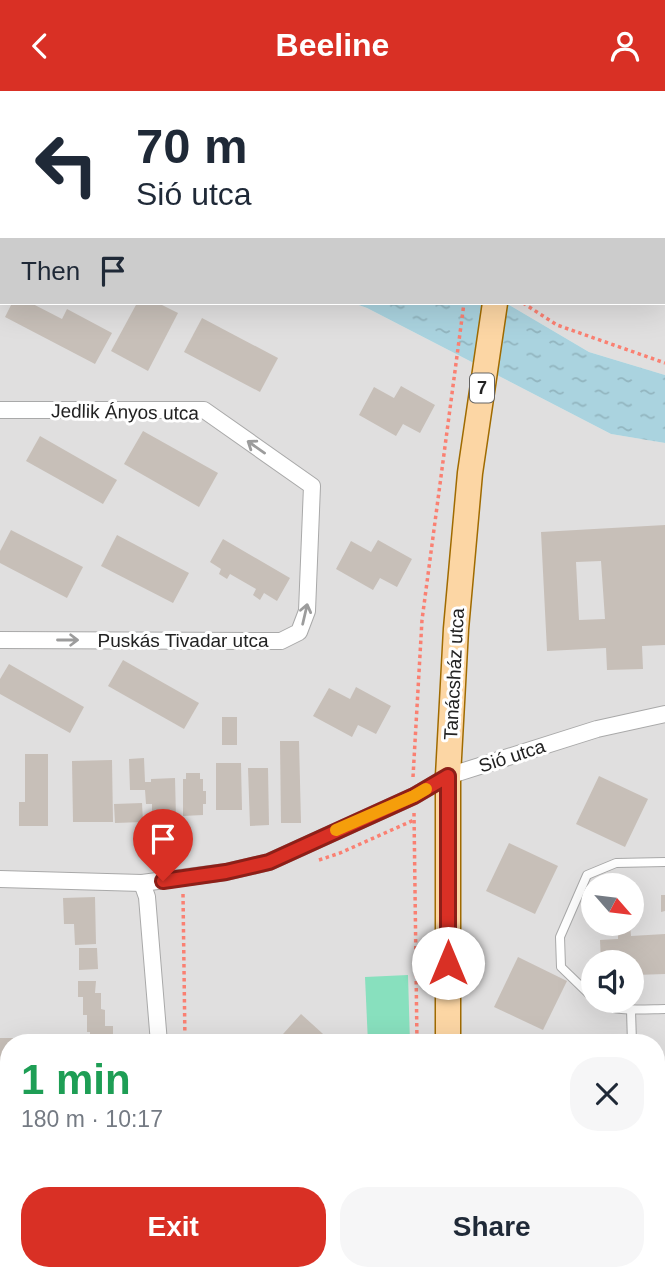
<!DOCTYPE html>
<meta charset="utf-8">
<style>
:root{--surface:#fff;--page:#f6f6f7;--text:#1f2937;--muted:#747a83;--accent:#d93025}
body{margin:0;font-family:Arial,sans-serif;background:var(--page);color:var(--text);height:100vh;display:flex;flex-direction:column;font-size:26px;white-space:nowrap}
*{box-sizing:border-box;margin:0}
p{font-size:23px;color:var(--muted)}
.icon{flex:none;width:38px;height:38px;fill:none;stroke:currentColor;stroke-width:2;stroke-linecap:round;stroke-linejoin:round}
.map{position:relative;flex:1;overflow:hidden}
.panel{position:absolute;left:0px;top:943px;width:665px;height:247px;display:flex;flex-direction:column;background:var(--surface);border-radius:28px 28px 0 0;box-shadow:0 7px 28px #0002}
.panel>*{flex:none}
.banner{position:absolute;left:0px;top:0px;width:665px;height:214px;box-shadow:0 7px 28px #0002;background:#fff;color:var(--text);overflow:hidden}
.needle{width:46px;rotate:118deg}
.buttons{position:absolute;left:581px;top:782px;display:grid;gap:14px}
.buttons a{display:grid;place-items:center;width:63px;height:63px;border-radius:50%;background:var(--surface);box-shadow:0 7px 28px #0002;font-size:35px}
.pin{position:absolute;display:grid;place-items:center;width:60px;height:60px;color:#fff;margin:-72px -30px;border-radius:50% 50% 50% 0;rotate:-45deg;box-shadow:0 0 7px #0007}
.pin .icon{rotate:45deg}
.me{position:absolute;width:77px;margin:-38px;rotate:0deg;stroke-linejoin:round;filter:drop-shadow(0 0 5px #0008)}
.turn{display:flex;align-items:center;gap:24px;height:147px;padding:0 21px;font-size:32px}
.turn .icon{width:91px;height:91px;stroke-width:2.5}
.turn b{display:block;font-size:49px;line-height:60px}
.then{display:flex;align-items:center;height:66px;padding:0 21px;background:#0003;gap:14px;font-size:26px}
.round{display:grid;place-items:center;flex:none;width:74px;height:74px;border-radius:28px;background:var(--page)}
.head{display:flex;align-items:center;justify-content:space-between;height:119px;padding:0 21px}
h1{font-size:42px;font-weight:800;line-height:52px;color:#1e9e55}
.action{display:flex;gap:14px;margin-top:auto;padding:14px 21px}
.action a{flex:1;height:80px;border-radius:28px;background:var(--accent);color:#fff;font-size:28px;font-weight:800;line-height:80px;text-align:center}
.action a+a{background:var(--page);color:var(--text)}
header{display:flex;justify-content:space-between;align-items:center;height:91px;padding:0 21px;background:var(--accent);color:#fff;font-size:32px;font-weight:800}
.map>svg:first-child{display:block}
.residential{fill:#e0dfdf;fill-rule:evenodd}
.park{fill:url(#park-tufts)}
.pitch{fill:#88e0be}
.plaza{fill:#dddde8}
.water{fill:url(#water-ripples)}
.building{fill:#c7bfb8;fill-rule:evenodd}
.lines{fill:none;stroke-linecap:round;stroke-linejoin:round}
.service-casing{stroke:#a9a9a9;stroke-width:10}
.pedestrian-casing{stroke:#a9a9a9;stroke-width:15}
.minor-casing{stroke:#a9a9a9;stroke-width:18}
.primary-casing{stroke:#a06b00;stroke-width:27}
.path{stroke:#fa8072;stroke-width:3.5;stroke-dasharray:3.5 3.5;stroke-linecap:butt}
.service{stroke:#fff;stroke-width:8}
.pedestrian{stroke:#fff;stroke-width:12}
.minor{stroke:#fff;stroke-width:16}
.primary{stroke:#fcd6a4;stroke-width:24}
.oneway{stroke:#9c9c9c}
.route-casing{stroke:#8d1f18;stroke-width:18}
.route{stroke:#d93025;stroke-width:12}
.slow{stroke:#f59e0b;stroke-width:12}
.labels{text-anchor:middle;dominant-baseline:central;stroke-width:6;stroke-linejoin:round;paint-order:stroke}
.shield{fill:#fff;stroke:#646464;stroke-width:2}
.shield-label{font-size:18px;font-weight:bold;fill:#222}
.street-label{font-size:19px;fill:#222;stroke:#fff}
</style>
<header><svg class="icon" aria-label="back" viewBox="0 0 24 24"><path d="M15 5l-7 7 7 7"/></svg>Beeline<svg class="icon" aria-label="person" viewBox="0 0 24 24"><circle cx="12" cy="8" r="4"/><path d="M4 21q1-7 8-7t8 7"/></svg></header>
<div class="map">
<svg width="665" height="1189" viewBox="0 0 665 1189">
<defs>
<pattern id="park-tufts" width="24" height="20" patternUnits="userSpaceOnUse" patternTransform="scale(1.75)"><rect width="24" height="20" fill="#c8facc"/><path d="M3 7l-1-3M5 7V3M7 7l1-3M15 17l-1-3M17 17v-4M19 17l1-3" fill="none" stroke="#acd6af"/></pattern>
<pattern id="water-ripples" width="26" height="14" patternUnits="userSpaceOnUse" patternTransform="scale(1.75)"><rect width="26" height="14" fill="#aad3df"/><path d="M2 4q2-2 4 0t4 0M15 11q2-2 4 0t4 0" fill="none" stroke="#92b5bf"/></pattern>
</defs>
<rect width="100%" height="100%" fill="#f2efe9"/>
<g class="residential">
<polygon points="0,0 665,0 665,284 589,261 506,212 663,212 663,2 2,2 2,83 0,83"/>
<path d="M2,143V212H353L367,217L611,343L665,352V1189H0V144ZM593,794H632V833H593ZM593,872H632V910H593ZM9,952H656V1181H9Z"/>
</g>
<polygon class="park" points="178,1181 344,1181 178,1189"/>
<polygon class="pitch" points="408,884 410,952 368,952 365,886"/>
<polygon class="plaza" points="665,1104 665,1189 455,1189 454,1181 656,1181 656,1105"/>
<polygon class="water" points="353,212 506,212 589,261 665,284 665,352 611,343 367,217"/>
<g class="building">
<polygon points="12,212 31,212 62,228 67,218 112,242 95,273 5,226"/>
<polygon points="137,212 158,212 178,222 148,280 111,260"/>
<polygon points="202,227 278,267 260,301 184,261"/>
<polygon points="401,295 435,314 420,342 403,333 396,345 359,324 374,296 394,307"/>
<polygon points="143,340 218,382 199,416 124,373"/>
<polygon points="40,345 117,389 103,413 26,370"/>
<path d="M665,434V554L642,555L643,578L607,579L606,557L547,560L541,441ZM601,470L605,528L579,529L576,471Z"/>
<polygon points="11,439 83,476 67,507 0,472 0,460"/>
<polygon points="117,444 189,482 173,512 101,475"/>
<polygon points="223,448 290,487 277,510 264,502 260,509 253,504 256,498 230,483 227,488 219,483 221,478 210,471"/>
<polygon points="378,449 412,468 397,496 380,487 373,499 336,478 351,450 371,461"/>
<polygon points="123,569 199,612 184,638 108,595"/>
<polygon points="9,573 84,616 70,642 0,603 0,588"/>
<polygon points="356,596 391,615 376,643 358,634 352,646 313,625 329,597 350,608"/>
<rect x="222" y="626" width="15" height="28"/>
<polygon points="280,650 299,650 301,732 281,732"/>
<polygon points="25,663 48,663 48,735 19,735 19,711 25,711"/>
<polygon points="144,667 145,691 151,691 151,688 175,687 176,727 152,728 152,713 146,713 145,699 130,699 129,668"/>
<polygon points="112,669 113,731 73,731 72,670"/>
<polygon points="216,672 241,672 242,719 216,719"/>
<polygon points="248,677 268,677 269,734 250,735"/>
<polygon points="186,682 200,682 200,688 203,688 203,700 206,700 206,713 203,713 203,724 183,725 183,688 186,688"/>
<polygon points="599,685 648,708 625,756 576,733"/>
<polygon points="142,712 143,731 115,732 114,713"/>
<polygon points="509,752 558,775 535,823 486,800"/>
<polygon points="661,804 665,804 665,820 661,821"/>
<polygon points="95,806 96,853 75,854 74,833 64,833 63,807"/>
<rect x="632" y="809" width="4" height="14"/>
<polygon points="618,833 630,833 631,845 665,843 665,883 635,884 635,901 632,901 632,872 601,872 600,849 618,848"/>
<polygon points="79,857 97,857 98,878 79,879"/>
<polygon points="518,866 567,890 543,939 494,916"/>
<polygon points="78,890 96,890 95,902 101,902 101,918 105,919 105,935 113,935 113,950 119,949 119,952 90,952 90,941 87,941 87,924 83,924 83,906 78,906"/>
<polygon points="301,923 333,952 275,952"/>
<polygon points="0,947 13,947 13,952 9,952 9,974 0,974"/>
<polygon points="665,1049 665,1090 656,1091 656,1050"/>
<polygon points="332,1182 333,1189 280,1189 279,1185"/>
</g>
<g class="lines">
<g class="service-casing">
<g id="service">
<polyline points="248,2 249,0"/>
<polyline points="593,907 561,876 560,846 587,784 616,772 665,771"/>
<path d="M596,910C608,922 648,918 665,918"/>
<polyline points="631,919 632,952"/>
</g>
</g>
<g class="pedestrian-casing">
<g id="pedestrian">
<polyline points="484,1181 484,1189"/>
<polyline points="564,1181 564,1189"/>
<polyline points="623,1181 624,1189"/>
</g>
</g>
<g class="minor-casing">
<g id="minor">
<polyline points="663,41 665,41"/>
<polyline points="0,319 204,319 312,395 307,520 299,541 281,550 0,549"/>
<polyline points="0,788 142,792 226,781 269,771 414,705 448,685 597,638 665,623"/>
<polyline points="142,792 147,806 159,952"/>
<polyline points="167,1181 167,1189"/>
</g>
</g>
<g class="primary-casing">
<g id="primary">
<polyline points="530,2 531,0"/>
<polyline points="448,952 448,685 456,538 470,382 495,212"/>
<polyline points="454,1181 455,1189"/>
</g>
</g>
<g class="path">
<polyline points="501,2 501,0"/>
<polyline points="0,55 2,55"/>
<polyline points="523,212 557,234 665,272"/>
<polyline points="413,686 422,529 464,212"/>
<polyline points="414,722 417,952"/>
<polyline points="319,769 340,762 414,729"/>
<polyline points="183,803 185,952"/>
<polyline points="656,1105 665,1104"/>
<polyline points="427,1181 428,1189"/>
</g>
<use href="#service" class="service"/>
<use href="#pedestrian" class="pedestrian"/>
<use href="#minor" class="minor"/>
<use href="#primary" class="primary"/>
</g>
<defs><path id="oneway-shaft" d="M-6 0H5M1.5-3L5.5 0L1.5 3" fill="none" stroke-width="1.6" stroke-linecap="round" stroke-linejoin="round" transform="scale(1.75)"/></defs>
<g class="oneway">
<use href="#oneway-shaft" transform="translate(256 356) rotate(-145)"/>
<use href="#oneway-shaft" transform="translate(305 523) rotate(-77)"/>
<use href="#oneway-shaft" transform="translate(68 549)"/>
</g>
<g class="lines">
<g class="route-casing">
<polyline id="route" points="163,790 226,781 269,771 414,705 448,685 448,872"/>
</g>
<use href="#route" class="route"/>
<polyline class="slow" points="336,739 414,705 426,698"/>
</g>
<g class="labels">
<rect class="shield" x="470" y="282.5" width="24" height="29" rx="5"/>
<g class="shield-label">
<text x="482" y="297">7</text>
</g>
<g class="street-label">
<text transform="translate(125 321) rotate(1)">Jedlik Ányos utca</text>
<text x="183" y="549">Puskás Tivadar utca</text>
<text transform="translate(454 583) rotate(-87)">Tanácsház utca</text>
<text transform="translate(512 665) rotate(-18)">Sió utca</text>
</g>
</g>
</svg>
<div class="buttons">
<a><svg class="needle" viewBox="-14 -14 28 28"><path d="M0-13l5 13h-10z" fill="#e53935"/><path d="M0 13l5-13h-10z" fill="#747a83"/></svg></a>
<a><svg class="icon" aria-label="sound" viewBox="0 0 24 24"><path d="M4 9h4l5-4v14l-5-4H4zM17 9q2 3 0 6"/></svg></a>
</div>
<div class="pin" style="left:163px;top:790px;background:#d93025"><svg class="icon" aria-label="arrive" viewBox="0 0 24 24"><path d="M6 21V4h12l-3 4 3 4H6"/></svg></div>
<svg class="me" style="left:448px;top:872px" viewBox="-20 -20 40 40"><circle r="19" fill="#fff"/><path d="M0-13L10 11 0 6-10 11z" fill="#d93025"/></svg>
<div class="banner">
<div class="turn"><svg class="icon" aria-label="left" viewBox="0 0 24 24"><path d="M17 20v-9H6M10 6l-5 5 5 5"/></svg><div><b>70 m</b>Sió utca</div></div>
<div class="then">Then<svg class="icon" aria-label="arrive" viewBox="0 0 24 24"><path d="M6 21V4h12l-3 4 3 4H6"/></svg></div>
</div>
<section class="panel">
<div class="head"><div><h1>1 min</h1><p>180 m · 10:17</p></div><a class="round"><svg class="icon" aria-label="close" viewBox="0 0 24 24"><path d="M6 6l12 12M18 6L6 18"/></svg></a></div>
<div class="action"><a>Exit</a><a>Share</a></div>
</section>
</div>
